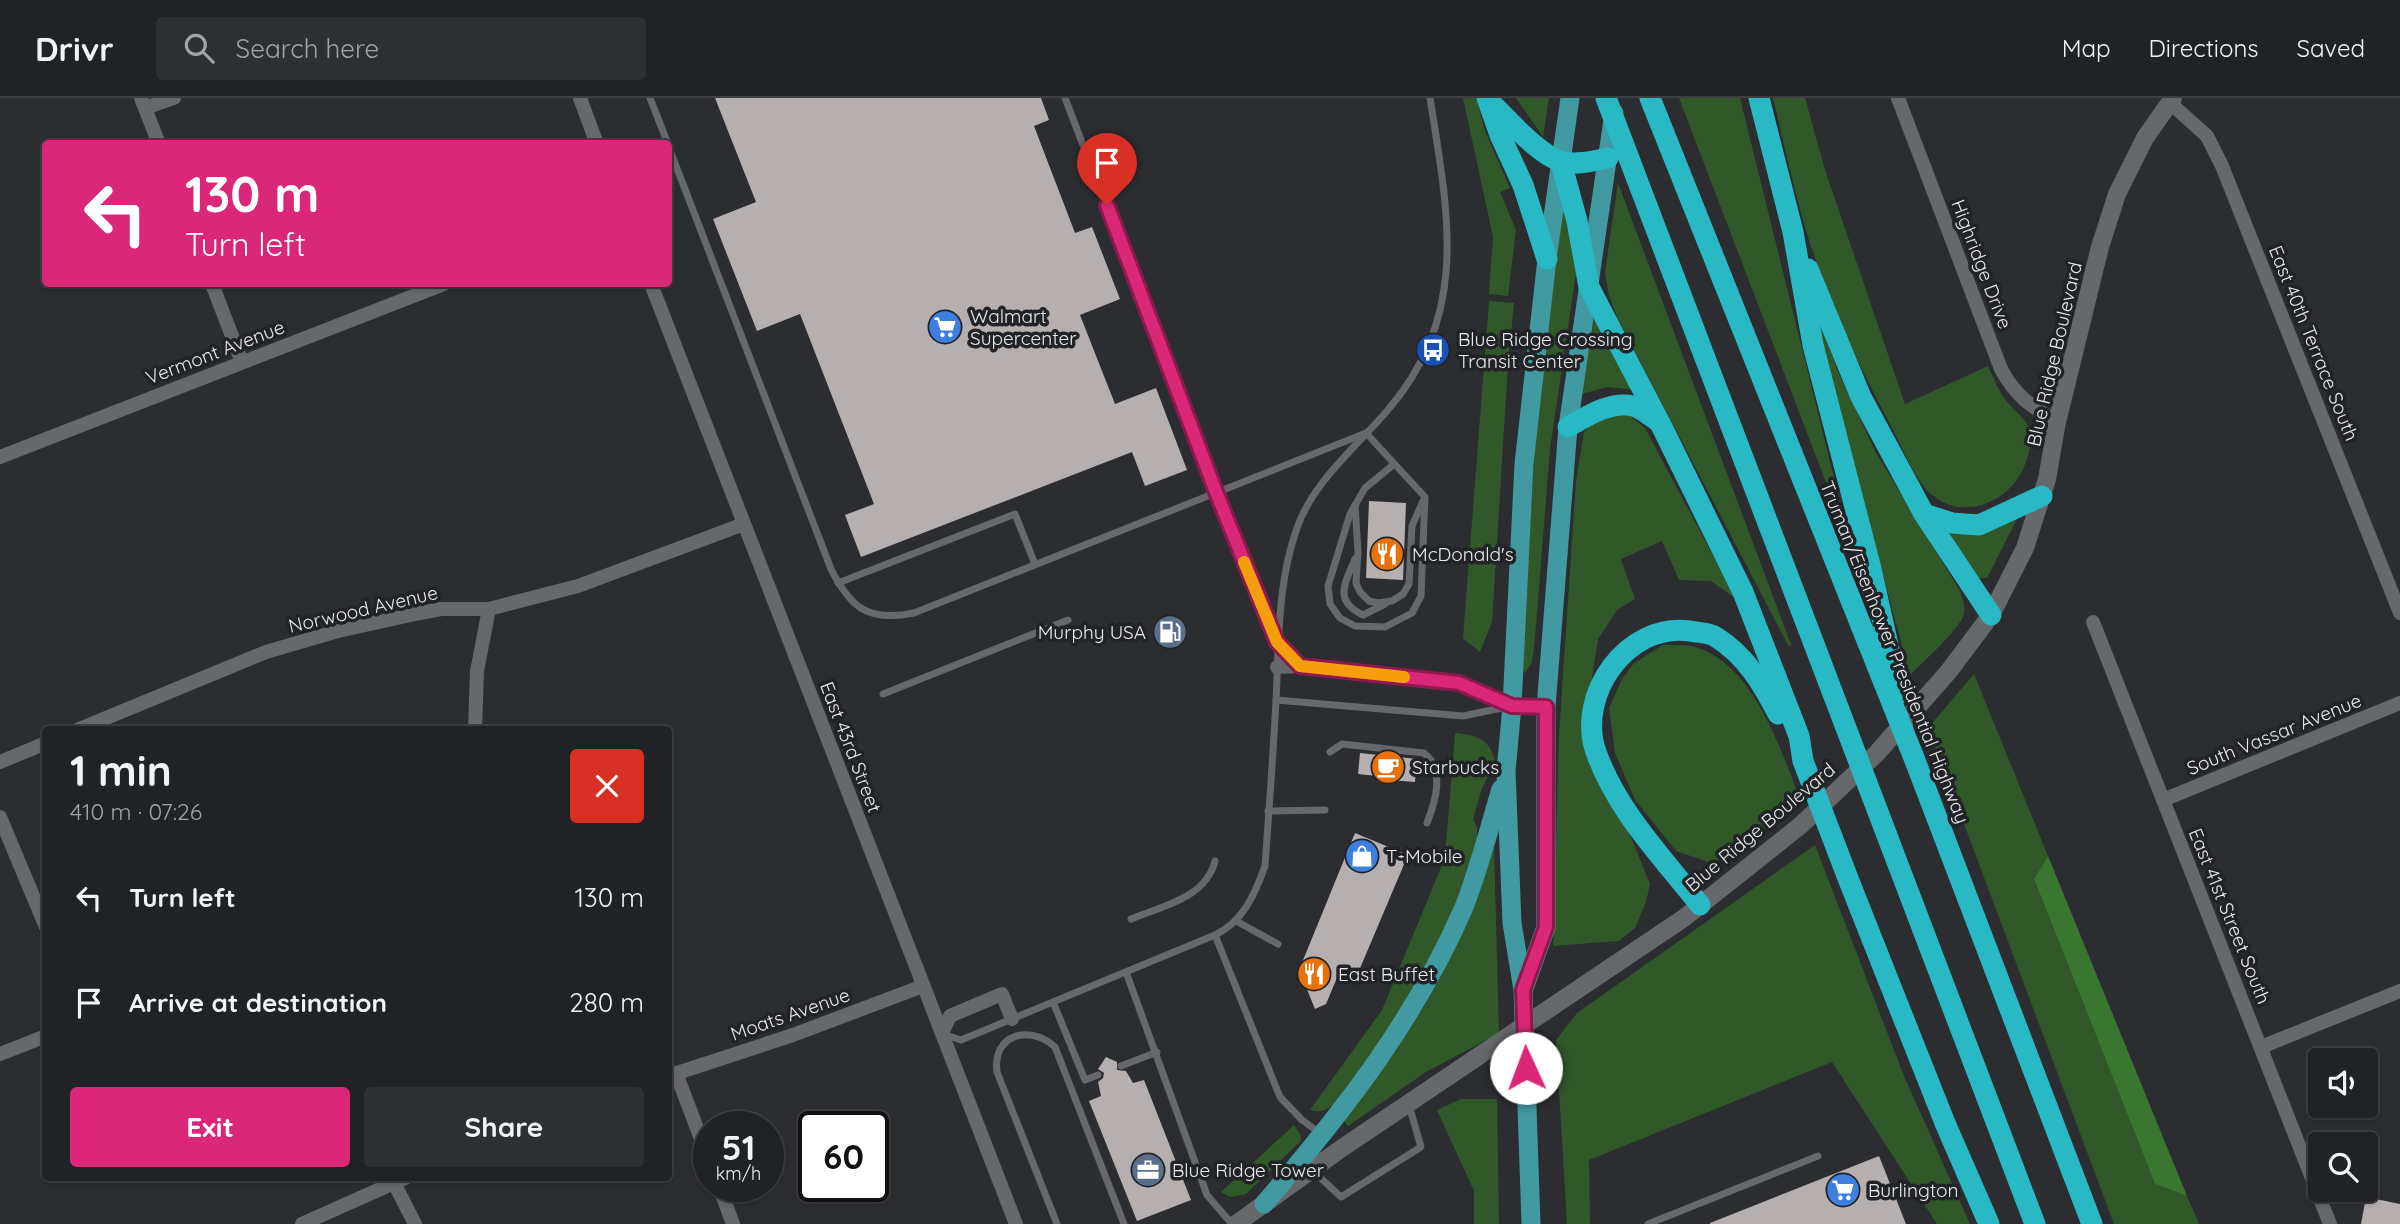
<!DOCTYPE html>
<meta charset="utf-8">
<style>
:root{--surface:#202225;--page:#2d2f32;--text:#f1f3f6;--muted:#a2a4a7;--line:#3d3f42;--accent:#db2777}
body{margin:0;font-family:Quicksand,sans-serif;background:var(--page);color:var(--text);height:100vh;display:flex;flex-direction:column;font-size:26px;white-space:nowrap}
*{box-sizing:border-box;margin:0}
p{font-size:23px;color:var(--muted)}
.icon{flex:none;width:38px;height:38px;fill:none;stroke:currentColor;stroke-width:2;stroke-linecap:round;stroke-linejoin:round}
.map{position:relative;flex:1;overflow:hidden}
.panel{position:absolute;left:42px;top:628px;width:630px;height:455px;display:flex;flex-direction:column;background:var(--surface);border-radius:7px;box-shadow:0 2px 5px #0004,0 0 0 2px var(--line)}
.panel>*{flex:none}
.top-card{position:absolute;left:42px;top:42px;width:630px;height:147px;border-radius:7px;box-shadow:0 2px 5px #0004,0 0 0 2px var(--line);background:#db2777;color:#fff;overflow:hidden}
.fabs{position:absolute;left:2308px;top:950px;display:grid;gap:14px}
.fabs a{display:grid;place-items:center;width:70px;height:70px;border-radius:7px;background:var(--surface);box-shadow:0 2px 5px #0004,0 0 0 2px var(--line);font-size:35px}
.speed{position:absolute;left:693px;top:1013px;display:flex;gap:14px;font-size:35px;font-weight:700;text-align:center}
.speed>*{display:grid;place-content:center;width:91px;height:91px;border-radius:50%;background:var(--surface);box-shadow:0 2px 5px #0004,0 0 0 2px var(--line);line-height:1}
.speed small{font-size:18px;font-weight:400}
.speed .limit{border:4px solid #111;border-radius:10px;background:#fff;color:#111}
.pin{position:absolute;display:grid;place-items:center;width:60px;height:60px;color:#fff;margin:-72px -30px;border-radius:50% 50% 50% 0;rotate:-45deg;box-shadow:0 0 7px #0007}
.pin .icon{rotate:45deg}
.me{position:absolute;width:77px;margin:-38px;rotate:358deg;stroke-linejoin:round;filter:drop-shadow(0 0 5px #0008)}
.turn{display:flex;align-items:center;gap:24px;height:147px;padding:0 28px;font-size:32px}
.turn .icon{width:91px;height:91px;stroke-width:2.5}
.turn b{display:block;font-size:49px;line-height:60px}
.round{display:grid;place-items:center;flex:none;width:74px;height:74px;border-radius:7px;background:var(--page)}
.headline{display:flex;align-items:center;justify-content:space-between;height:119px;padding:0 28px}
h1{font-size:42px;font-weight:700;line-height:52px}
.primary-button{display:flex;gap:14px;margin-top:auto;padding:14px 28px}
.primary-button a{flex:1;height:80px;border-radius:7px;background:var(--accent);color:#fff;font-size:28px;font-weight:700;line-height:80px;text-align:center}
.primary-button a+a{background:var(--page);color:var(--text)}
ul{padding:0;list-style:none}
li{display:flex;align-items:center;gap:21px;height:105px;padding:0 28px}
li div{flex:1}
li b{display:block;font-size:26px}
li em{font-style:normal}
header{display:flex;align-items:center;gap:42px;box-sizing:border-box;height:98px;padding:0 35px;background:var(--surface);border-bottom:2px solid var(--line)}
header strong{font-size:33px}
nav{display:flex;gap:38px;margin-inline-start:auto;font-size:24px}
.search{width:490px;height:63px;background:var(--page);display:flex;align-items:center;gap:18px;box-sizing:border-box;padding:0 24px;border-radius:7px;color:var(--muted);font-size:26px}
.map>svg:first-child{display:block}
.green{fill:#305829}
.forest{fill:#397630}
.building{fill:#b5afaf}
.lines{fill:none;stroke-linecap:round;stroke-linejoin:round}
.service{stroke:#66686c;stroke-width:7}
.minor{stroke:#66686c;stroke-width:14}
.tertiary{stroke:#66686c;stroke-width:18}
.primary{stroke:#4199a1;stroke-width:19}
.motorway{stroke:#28b9c5;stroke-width:21}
.route-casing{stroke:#8e194d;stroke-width:18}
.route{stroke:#db2777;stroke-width:12}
.slow{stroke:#f59e0b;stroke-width:12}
.labels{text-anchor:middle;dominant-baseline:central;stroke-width:7;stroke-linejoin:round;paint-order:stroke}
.street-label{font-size:19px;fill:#e9eaec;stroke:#212327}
.poi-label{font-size:19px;fill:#e9eaec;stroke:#212327;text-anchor:start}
</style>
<header>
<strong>Drivr</strong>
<div class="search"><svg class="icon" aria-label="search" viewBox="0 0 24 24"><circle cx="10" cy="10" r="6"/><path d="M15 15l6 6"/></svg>Search here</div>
<nav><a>Map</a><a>Directions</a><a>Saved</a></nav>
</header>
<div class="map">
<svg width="2400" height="1126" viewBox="0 0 2400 1126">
<rect width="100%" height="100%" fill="#2b2d31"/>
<g class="green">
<polygon points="1463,0 1476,0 1485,33 1510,90 1500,94 1516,132 1508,198 1489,196 1493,139"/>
<polygon points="1516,0 1549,0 1543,39"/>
<polygon points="1679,0 1740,0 1844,420 1840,421"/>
<path d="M1773,0H1805L1825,72L1905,306L1988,268C1994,280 1999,295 2008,305C2017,315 2027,321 2030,334C2032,343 2030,352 2027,360C2017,400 1967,426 1932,397C1915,383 1902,348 1891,328C1865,278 1839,228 1820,174C1799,118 1787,58 1773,0Z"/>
<polygon points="1618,85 1792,549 1788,547 1617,219 1609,198 1605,174"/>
<polygon points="1563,87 1576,175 1550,351 1535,540 1532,564 1525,575 1522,571 1536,322"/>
<path d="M1810,198L1839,276L1876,355L1960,493C1962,500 1966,508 1964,516C1960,531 1923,564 1910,577L1837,307Z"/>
<polygon points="1489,203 1514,205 1508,267 1492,524 1480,554 1463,540"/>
<polygon points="1595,214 1636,292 1607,289 1582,296"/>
<polygon points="1612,316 1630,318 1645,330 1736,501 1711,483 1679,482 1662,443 1621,461 1635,501 1617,512 1598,541 1591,587 1591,641 1650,786 1646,804 1635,830 1619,843 1553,848 1559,636 1576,383 1584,334 1591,326"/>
<polygon points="2017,421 1987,480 1976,480 1947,430 2000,428"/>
<path d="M1663,547C1670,547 1678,547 1685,547C1749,555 1779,647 1799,698L1739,754L1711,765L1676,753L1635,702L1615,655L1609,610L1622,581L1634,565Z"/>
<polygon points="1974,576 2048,758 2034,781 2155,1086 2187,1098 2199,1126 2114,1126 1928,630"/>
<path d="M1455,635C1477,637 1491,641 1495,665L1482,690L1473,721L1477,729V744L1447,828L1399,917L1337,1003C1327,1012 1323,1015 1310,1012L1382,912L1445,760Z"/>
<path d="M1494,746L1499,935L1426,974L1348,1028L1343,1022C1377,976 1413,931 1440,880C1461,837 1476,790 1494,746Z"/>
<polygon points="1815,747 1904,978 1970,1126 1937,1126 1832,964 1589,1062 1590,1126 1567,1126 1556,942 1577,915"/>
<polygon points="1461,1001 1497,1001 1499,1126 1474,1126 1474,1093 1437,1012"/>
<polygon points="1294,1027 1301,1038 1301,1043 1246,1096 1230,1099 1221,1094"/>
</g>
<polygon class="forest" points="2048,758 2187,1098 2155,1086 2034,781"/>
<g class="building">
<polygon points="715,0 1041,0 1049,22 1034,28 1075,135 1092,129 1120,201 1080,217 1115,306 1156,290 1187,372 1145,388 1132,354 861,459 845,417 874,406 800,216 757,233 713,121 756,104"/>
<polygon points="1369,403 1406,405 1403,482 1366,480"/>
<polygon points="1360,655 1417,661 1415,684 1377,681 1377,678 1358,676"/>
<polygon points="1355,735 1408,757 1358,875 1342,868 1326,906 1315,911 1299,872"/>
<polygon points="1106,959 1117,964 1117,972 1126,973 1133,985 1144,982 1191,1102 1137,1123 1089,1003 1101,998 1098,984 1103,980 1104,975 1098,971"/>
<polygon points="1879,1058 1906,1126 1710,1126 1710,1125"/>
<polygon points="2366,1099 2400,1106 2400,1126 2361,1126"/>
</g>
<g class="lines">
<g class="service">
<polyline points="650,0 668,46"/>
<polyline points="1065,0 1216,394 1276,543"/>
<path d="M668,47L831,471C851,511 869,524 914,515L1366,335"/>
<polyline points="1366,335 1425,399 1421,498 1412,515 1385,529 1355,528 1340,520 1330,506 1328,488 1350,416 1365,390 1393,367"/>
<polyline points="1355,407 1358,454 1356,485 1360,494 1369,503 1378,505 1392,503 1403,496 1409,486 1412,428 1423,403"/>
<path d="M1355,461C1345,485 1333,503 1363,517L1385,506"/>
<polyline points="838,485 1015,416 1035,466"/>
<polyline points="1300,568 1459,585 1511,608"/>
<polyline points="883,596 1068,522"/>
<polyline points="1276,602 1463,618 1511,608"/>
<path d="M1330,654L1342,646L1424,655C1445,672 1436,702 1427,725"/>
<polyline points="1268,713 1325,712"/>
<path d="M1131,821C1162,808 1206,800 1215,763"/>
<polyline points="1236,823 1278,846"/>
<polyline points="1215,837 1280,999 1302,1022 1320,1035"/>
<polyline points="1126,874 1207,1097 1232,1126"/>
<polyline points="1053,904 1085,982 1098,977"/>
<path d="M943,936L961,942L1215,837C1243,824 1255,796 1265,768C1269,713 1273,658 1276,603C1279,545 1277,486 1297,430C1313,384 1356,349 1387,313C1471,216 1448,115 1430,0"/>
<polyline points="1121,968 1157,954"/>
<polyline points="1312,1072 1341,1099 1421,1049 1409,1007"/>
<path d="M1057,1126L997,974C992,936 1030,926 1055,949L1124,1126"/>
<polyline points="1648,1126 1818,1058"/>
</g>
<g class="minor">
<polyline points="141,0 159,46"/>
<polyline points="580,0 597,46"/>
<path d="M1898,0L2001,271C2016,299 2031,308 2057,324"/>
<polyline points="2169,4 2207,38 2222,68 2400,515"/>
<polyline points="145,10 174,0"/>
<polyline points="212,186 242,264"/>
<polyline points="651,186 1016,1126"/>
<polyline points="0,359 444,186"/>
<polyline points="2093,524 2330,1126"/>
<polyline points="1277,544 1300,568"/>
<polyline points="1277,569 1300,568"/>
<polyline points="1512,608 1546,609"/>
<polyline points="77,632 266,554 338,533 420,515 441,511 489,511 578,488 744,426"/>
<polyline points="475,632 477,573 489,511"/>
<polyline points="0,664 46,645"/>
<polyline points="2163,702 2400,605"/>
<polyline points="0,719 46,829"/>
<polyline points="942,935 950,918 1002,896 1012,921"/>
<polyline points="2261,949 2400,893"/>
<polyline points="0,956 46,938"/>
<polyline points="676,975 709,1062"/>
<polyline points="668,978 793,937 923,888"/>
<polyline points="394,1085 415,1126"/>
<polyline points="719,1088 733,1126"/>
<polyline points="302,1126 405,1080"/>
</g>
<polyline class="tertiary" points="1236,1126 1342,1050 1684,820 1801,727 1877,655 1949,573 1991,517 2025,450 2047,381 2057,324 2100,149 2117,96 2145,40 2173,0"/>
<g class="primary">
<polyline points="1524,890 1546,829 1546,609 1568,329 1614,15"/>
<path d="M1264,1106C1343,1014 1416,921 1464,809C1479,771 1489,731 1501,691"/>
<polyline points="1531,1126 1523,892 1512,825 1506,673 1512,608 1524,366 1547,161 1570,0"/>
</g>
<g class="motorway">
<polyline points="1487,0 1500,37 1523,87 1547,161"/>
<polyline points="1606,0 2035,1126"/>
<polyline points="1650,0 1914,660 2092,1126"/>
<polyline points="1759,0 1793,134 1813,247 1871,471 1899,596"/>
<path d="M1489,3C1506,19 1540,59 1563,64C1577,67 1593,63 1608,60"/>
<polyline points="1561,64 1577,123 1589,189 1660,325 1743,494 1799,638 1803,663 1849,783 1945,1025 1989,1126"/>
<polyline points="1808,171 1861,299 1924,416 1991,517"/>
<path d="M1568,329C1587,318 1610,303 1633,308C1641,310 1650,318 1658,323"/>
<polyline points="1924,416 1952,425 1979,427 2042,398"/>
<path d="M1700,807C1662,759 1617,713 1596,654C1576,597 1627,524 1690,533C1698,535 1709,534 1716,539C1746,558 1762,585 1778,616"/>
</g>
</g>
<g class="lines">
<g class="route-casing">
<polyline id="route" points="1107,107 1216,394 1277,544 1300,568 1459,585 1512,608 1546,609 1546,829 1523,892 1526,970"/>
</g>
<use href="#route" class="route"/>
<polyline class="slow" points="1244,464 1277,544 1300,568 1404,579"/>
</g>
<defs>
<g id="supermarket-disc" transform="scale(1.75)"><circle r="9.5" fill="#3f7fe0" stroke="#212327"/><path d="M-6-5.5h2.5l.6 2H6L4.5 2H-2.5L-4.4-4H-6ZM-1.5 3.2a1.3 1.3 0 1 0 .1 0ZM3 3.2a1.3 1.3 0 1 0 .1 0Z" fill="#fff"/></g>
<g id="bus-disc" transform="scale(1.75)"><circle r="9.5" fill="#1a4fb4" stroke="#212327"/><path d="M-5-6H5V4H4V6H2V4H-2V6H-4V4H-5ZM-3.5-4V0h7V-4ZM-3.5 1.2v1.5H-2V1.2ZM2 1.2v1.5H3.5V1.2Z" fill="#fff"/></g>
<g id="restaurant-disc" transform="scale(1.75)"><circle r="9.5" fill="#e8710a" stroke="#212327"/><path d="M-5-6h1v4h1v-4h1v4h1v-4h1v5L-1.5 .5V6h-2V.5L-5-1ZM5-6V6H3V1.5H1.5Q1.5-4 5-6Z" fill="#fff"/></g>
<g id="fuel-disc" transform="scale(1.75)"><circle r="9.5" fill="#5c6f8a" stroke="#212327"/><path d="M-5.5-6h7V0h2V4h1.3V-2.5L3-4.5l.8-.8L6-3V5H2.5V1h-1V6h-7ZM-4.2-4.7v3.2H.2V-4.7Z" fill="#fff"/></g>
<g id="cafe-disc" transform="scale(1.75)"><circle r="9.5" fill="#e8710a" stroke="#212327"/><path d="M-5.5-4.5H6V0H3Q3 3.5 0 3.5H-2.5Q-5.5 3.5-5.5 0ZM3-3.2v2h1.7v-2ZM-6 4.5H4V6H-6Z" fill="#fff"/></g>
<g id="shop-disc" transform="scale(1.75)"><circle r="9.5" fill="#3f7fe0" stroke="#212327"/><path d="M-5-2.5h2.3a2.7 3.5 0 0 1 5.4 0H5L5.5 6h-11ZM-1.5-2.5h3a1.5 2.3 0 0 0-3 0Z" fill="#fff"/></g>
<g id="office-disc" transform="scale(1.75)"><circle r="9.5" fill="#5c6f8a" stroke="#212327"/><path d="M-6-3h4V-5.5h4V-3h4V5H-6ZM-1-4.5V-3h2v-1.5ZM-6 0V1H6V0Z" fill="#fff"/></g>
</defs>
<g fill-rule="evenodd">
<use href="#supermarket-disc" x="945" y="229"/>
<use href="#bus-disc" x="1433" y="252"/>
<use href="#restaurant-disc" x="1387" y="456"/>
<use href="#fuel-disc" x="1170" y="534"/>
<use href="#cafe-disc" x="1388" y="669"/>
<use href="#shop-disc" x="1362" y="758"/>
<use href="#restaurant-disc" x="1314" y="876"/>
<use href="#office-disc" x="1148" y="1072"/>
<use href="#supermarket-disc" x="1843" y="1092"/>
</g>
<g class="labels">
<g class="street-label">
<text transform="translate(1982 166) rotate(69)">Highridge Drive</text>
<text transform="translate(2314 245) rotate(68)">East 40th Terrace South</text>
<text transform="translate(215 254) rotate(-21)">Vermont Avenue</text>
<text transform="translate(2054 256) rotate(-77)">Blue Ridge Boulevard</text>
<text transform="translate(363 511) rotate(-13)">Norwood Avenue</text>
<text transform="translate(1895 554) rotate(68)">Truman/Eisenhower Presidential Highway</text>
<text transform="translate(2274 636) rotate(-22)">South Vassar Avenue</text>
<text transform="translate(851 649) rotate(69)">East 43rd Street</text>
<text transform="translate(1760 729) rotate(-40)">Blue Ridge Boulevard</text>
<text transform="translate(2230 818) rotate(68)">East 41st Street South</text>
<text transform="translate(790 916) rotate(-19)">Moats Avenue</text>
</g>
<g class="poi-label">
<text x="970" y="218">Walmart<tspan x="970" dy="22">Supercenter</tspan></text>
<text x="1458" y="241">Blue Ridge Crossing<tspan x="1458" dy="22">Transit Center</tspan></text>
<text x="1412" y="456">McDonald's</text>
<text x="1146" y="534" text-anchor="end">Murphy USA</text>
<text x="1412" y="669">Starbucks</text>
<text x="1386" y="758">T-Mobile</text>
<text x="1338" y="876">East Buffet</text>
<text x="1172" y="1072">Blue Ridge Tower</text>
<text x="1868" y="1092">Burlington</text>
</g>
</g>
</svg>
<div class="fabs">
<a><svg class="icon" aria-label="sound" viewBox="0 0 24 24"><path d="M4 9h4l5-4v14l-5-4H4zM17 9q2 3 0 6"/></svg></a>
<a><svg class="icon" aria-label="search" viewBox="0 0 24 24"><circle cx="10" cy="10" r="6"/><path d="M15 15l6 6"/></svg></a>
</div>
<div class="speed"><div>51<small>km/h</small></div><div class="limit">60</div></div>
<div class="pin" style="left:1107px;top:107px;background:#d93025"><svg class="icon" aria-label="arrive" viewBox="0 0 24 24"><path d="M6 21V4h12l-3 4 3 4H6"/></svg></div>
<svg class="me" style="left:1526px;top:970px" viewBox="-20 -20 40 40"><circle r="19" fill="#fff"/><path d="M0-13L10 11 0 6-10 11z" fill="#db2777"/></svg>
<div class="top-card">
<div class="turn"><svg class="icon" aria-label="left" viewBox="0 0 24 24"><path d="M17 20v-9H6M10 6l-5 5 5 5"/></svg><div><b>130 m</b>Turn left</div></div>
</div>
<section class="panel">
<div class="headline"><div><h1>1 min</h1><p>410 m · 07:26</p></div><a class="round" style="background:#d93025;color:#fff"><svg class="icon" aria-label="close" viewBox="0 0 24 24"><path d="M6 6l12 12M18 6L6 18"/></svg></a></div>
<ul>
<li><svg class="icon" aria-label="left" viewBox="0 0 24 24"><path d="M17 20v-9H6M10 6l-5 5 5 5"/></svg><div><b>Turn left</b></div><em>130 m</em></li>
<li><svg class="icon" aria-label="arrive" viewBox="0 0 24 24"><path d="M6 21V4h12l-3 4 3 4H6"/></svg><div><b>Arrive at destination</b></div><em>280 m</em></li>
</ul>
<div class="primary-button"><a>Exit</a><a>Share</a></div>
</section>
</div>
